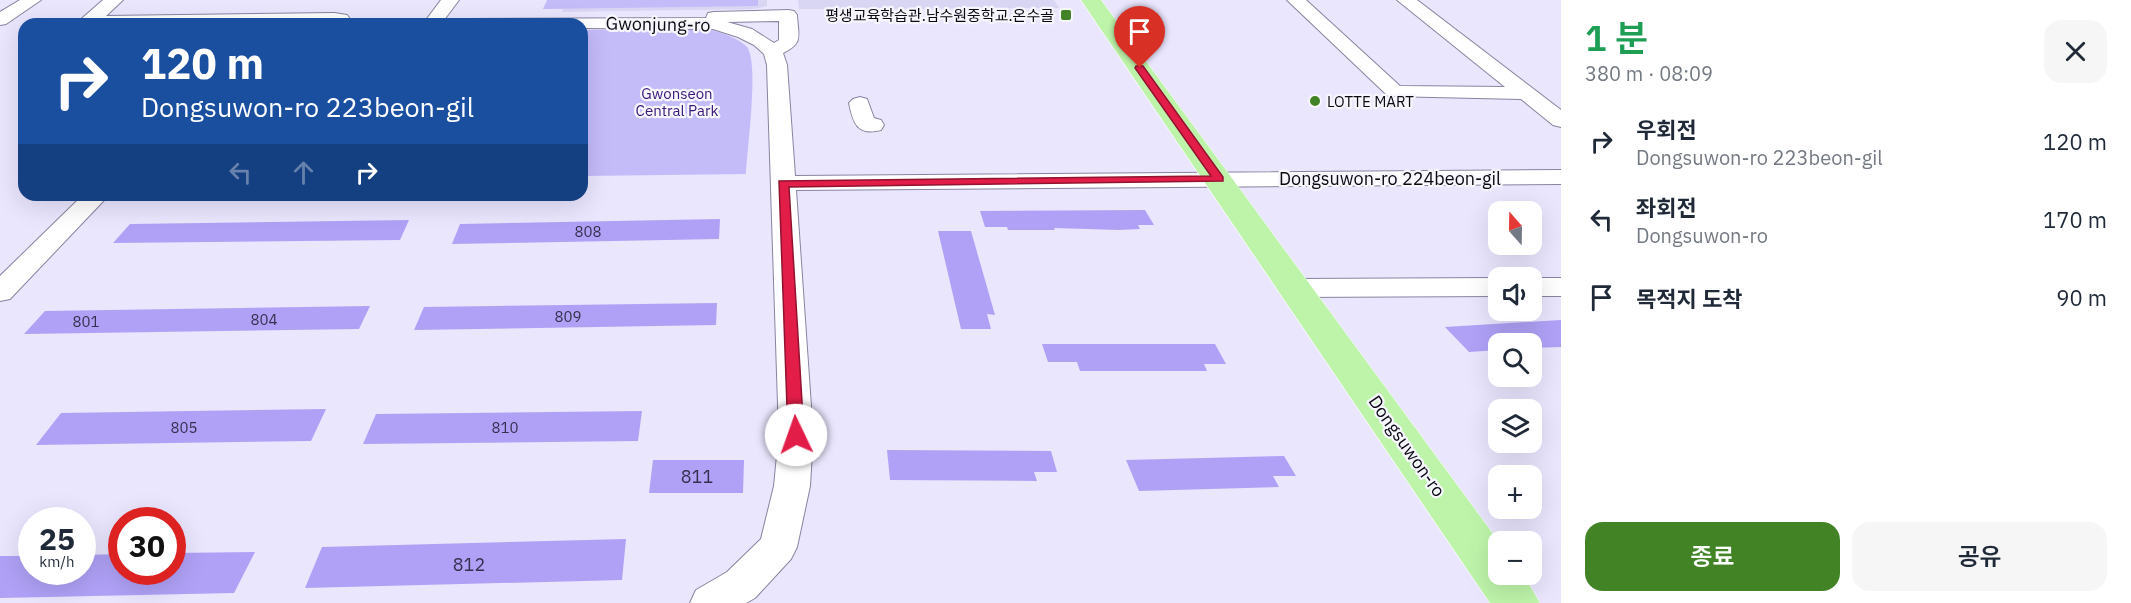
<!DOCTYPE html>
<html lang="ko">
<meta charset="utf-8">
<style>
:root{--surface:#fff;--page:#f6f6f7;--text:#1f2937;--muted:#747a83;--accent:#418325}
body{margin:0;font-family:"IBM Plex Sans","Noto Sans KR",sans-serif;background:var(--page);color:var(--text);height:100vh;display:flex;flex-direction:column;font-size:22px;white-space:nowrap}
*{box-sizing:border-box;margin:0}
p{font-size:20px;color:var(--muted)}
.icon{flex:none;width:33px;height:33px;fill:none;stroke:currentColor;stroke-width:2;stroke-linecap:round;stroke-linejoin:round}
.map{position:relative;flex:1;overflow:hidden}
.panel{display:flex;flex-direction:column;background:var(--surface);width:570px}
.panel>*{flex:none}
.top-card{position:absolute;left:18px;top:18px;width:570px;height:183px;border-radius:18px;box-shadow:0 6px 24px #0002;background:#1a4fa0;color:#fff;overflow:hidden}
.needle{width:39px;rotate:340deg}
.tools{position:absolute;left:1488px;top:201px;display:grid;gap:12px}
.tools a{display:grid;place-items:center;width:54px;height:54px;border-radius:12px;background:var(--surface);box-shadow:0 6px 24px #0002;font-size:30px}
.speed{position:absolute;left:18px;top:507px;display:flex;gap:12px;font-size:30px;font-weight:700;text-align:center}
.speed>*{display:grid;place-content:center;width:78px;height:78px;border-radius:50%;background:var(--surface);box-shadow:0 6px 24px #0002;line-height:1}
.speed small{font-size:15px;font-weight:400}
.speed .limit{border:9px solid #d22;background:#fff;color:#111}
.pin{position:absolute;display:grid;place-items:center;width:51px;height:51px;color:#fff;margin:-62px -26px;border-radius:50% 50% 50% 0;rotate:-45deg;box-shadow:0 0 6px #0007}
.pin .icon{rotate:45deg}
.me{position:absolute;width:66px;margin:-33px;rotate:357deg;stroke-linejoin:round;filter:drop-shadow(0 0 4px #0008)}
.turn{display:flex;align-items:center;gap:21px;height:126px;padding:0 24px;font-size:27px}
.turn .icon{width:78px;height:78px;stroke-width:2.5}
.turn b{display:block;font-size:42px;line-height:51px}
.lanes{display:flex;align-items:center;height:57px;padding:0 24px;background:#0003;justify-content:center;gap:30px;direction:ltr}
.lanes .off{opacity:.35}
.round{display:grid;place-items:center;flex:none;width:63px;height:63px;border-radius:18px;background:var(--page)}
.head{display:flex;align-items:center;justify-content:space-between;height:102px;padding:0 24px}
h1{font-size:36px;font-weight:600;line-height:45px;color:#1e9e55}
.action{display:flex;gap:12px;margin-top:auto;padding:12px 24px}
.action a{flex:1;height:69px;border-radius:18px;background:var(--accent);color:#fff;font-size:24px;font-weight:600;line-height:69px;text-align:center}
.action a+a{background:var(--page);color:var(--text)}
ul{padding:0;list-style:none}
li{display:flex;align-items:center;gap:18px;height:78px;padding:0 24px}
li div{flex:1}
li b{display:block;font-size:22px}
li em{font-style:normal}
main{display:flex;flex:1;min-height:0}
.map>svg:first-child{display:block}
.built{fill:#d9d6f3}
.green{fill:#c4bbf9}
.building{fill:#b0a1f7}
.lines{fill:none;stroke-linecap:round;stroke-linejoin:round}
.minor-casing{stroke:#8884a0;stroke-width:2}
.major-casing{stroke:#fff;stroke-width:1}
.minor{fill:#fff;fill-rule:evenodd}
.major{fill:#bef4aa;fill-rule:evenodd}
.route{fill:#e11d48;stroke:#92132f;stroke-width:1.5}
.poi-dot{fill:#418325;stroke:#f6f6fc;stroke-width:2}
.labels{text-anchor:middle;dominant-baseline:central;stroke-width:4.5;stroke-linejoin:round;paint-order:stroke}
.far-poi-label{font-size:15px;fill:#0b0a14;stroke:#f6f6fc;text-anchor:end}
.far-park-label{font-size:15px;fill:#3a187a;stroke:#f6f6fc}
.number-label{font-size:15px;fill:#34304d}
.street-label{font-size:18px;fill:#0b0a14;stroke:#f6f6fc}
.near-number-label{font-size:18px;fill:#34304d}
</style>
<main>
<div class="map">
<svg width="1561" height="603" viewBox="0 0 1561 603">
<rect width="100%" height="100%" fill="#e9e6fe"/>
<g class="built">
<polygon points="567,0 767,0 767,6 755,9 562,12"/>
<polygon points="798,0 1054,0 1059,8 799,9"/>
</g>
<g class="green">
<polygon points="547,0 758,0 758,6 543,9"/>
<path d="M704,28C718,32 735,36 746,46C760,58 747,151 746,174L582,176V30Z"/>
</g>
<g class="building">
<polygon points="1145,210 1154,225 1138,225 1140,229 1119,230 1054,228 1055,230 1008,230 1007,227 985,227 980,211"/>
<polygon points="720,219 719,239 452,244 460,224"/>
<polygon points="409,220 400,240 113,243 130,224"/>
<polygon points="938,231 971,231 995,315 987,314 991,329 961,329"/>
<polygon points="717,303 716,325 414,330 424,307"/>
<polygon points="370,306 359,329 24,334 45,311"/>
<polygon points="1561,320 1561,347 1532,348 1532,344 1498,344 1498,350 1469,352 1445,327"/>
<polygon points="1042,344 1215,344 1226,364 1204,364 1207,371 1080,371 1077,362 1048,362"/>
<polygon points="326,409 311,441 36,445 61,413"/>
<polygon points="642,411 638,441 363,444 376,414"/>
<polygon points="887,450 1051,451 1057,472 1034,472 1037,481 890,480"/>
<polygon points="1284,456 1296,476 1273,476 1279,487 1139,491 1126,460"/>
<polygon points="653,460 744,460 743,493 649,493"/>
<polygon points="626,539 622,580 305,588 322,547"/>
<polygon points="255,552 234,593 0,598 0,556 32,556 32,572 82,572 82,555 122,554 122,572 172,572 172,553"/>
</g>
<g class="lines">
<g class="minor-casing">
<g id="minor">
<polygon points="20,0 41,0 6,24 0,25 0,12"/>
<polygon points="103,0 123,0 106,16 334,13 347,15 354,24 81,24 79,21"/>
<polygon points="441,0 459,0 441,24 423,24"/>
<polygon points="1287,0 1306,0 1400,86 1505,87 1397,0 1417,0 1561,110 1561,127 1553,125 1521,99 1388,96"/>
<path d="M788,10L794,11L797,15C798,36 804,43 783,53L787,65L795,176L1561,170V184L796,190L813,435L810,486L797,547L791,559L755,598L746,603H690L696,590L727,572L761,539L774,486L779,435L767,65L764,54L754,45L738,37L713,29L582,28V24H459L462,20L468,19L706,18L708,13L714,12ZM779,21V40L774,43L752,29L727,22Z"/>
<path d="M860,97L867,99L874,118L881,120L884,125L881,130C857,136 853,123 849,103L853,99Z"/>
<polygon points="83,195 109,195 10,299 0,301 0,276"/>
<polygon points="1498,278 1498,296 1296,297 1286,295 1282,288 1286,281 1296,279"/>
<rect x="1532" y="278" width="29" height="18"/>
</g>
</g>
<g class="major-casing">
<polygon id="major" points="1081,0 1101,0 1499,542 1498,574 1523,574 1540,603 1490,603"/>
</g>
<use href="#minor" class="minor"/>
<use href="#major" class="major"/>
</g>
<polygon class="route" points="1136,66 1143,66 1223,177 1223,181 789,187 804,435 802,439 796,441 790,439 788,435 779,181 1211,176 1135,68"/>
<g class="poi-dot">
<rect x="1060" y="9" width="12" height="12" rx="3"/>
<circle cx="1315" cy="101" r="6"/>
</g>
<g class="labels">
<g class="far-poi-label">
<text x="1054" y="15">평생교육학습관.남수원중학교.온수골</text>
<text x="1327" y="101" text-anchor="start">LOTTE MART</text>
</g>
<g class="far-park-label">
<text x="677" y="93">Gwonseon<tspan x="677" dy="17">Central Park</tspan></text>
</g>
<g class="number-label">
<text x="588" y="231">808</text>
<text x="568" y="316">809</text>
<text x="264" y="319">804</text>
<text x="86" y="321">801</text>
<text x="184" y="427">805</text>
<text x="505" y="427">810</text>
</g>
<g class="street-label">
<text transform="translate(658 24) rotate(1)">Gwonjung-ro</text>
<text x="1390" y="178">Dongsuwon-ro 224beon-gil</text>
<text transform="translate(1407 446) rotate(55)">Dongsuwon-ro</text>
</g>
<g class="near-number-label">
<text x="697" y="476">811</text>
<text x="469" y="564">812</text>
</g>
</g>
</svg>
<div class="tools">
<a><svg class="needle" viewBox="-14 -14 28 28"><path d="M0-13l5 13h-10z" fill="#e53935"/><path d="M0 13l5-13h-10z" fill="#747a83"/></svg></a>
<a><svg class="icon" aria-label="sound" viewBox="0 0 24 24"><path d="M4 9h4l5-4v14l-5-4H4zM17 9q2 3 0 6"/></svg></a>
<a><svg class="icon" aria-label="search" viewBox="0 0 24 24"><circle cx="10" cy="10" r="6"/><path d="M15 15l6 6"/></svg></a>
<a><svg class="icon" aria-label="layers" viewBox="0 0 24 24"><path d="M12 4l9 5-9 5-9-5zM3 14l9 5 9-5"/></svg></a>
<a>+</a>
<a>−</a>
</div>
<div class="speed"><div>25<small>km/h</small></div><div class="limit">30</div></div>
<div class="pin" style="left:1140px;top:68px;background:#d93025"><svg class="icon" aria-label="arrive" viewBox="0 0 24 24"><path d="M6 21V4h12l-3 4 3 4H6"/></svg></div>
<svg class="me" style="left:796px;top:435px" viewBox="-20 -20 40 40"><circle r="19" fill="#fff"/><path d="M0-13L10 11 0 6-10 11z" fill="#e11d48"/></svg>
<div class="top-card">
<div class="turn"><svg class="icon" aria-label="right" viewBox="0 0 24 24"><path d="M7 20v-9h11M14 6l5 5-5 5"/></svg><div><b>120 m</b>Dongsuwon-ro 223beon-gil</div></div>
<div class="lanes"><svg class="icon off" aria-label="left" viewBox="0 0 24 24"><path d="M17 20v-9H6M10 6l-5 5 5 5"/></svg><svg class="icon off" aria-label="ahead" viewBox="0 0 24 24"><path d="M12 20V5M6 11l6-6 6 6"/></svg><svg class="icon" aria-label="right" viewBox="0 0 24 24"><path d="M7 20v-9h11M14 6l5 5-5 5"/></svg></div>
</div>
</div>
<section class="panel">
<div class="head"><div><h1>1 분</h1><p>380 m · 08:09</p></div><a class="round"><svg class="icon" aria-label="close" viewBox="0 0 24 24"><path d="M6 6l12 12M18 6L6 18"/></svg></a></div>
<ul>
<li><svg class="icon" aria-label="right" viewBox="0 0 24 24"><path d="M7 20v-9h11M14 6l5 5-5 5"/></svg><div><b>우회전</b><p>Dongsuwon-ro 223beon-gil</p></div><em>120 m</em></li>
<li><svg class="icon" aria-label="left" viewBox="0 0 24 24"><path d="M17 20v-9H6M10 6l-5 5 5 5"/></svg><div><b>좌회전</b><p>Dongsuwon-ro</p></div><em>170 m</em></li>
<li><svg class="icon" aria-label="arrive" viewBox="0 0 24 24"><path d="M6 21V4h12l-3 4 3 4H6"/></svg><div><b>목적지 도착</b></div><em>90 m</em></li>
</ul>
<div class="action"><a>종료</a><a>공유</a></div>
</section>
</main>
